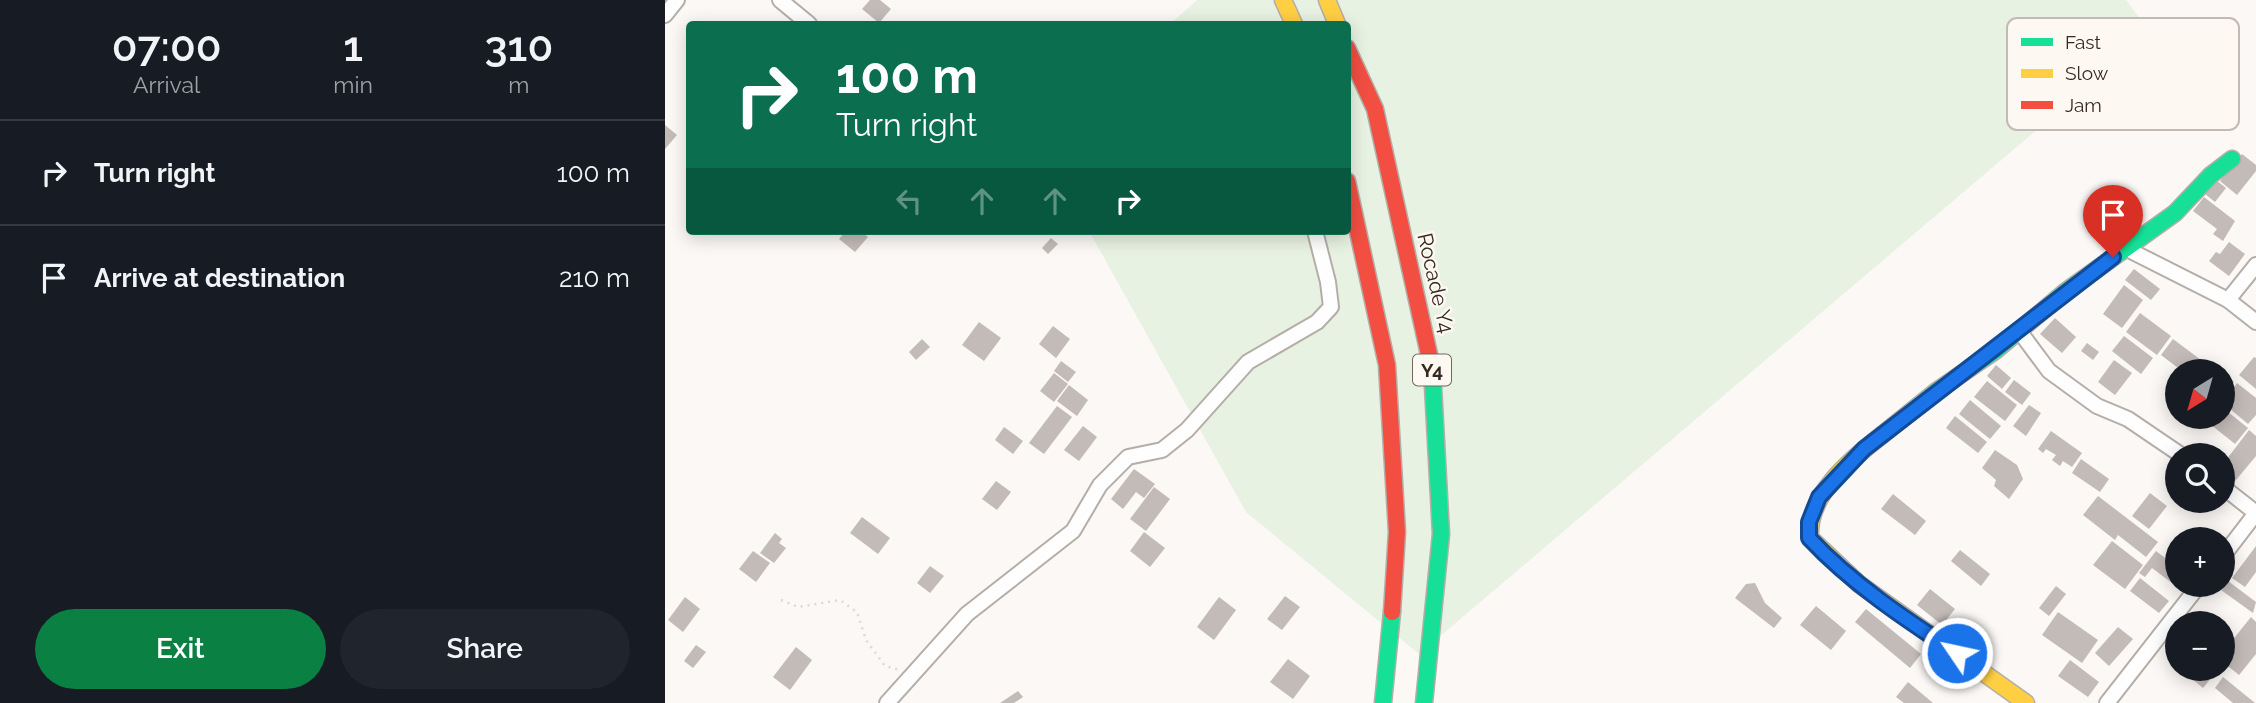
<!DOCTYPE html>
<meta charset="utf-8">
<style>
:root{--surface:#171b24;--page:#20242c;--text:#f1f3f6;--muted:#9ea1a6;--line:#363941;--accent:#0b8043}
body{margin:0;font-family:Raleway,sans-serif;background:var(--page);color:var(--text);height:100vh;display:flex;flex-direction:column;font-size:26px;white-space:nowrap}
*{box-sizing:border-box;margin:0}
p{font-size:23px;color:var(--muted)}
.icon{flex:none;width:38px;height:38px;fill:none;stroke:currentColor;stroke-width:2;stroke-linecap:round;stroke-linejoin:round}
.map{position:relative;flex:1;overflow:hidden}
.details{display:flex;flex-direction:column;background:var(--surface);width:665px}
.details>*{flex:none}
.hud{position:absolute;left:21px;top:21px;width:665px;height:214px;border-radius:7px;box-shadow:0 4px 18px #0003;background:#0b6e4f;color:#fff;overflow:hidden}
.needle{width:46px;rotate:217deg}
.controls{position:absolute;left:1500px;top:359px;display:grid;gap:14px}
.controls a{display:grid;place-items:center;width:70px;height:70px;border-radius:50%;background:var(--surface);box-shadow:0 4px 18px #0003;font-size:35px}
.pin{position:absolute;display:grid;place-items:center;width:60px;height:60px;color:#fff;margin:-72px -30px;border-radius:50% 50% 50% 0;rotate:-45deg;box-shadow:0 0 7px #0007}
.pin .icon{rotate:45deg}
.me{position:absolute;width:77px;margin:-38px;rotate:304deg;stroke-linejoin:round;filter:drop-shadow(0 0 5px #0008)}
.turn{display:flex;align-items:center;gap:24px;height:147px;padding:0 35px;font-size:32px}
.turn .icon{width:91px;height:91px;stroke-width:2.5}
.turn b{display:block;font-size:49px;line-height:60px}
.lanes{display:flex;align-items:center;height:66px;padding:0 35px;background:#0003;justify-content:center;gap:35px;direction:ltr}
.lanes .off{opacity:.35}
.eta{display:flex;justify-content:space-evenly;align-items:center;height:119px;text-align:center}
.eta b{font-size:42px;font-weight:600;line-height:49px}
.cta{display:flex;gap:14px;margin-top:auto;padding:14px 35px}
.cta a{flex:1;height:80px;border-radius:42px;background:var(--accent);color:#fff;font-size:28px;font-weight:600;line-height:80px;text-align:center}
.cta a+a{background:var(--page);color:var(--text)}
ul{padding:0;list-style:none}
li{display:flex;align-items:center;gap:21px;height:105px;padding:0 35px;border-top:2px solid var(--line)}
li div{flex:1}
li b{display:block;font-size:26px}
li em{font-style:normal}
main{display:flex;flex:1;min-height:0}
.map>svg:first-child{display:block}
.green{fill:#e8f2e2}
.building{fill:#c3bbb8}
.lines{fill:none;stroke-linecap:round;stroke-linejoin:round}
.street-casing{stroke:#b5aea8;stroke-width:18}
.fast-casing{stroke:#b5aea8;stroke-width:19}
.slow-casing{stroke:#b5aea8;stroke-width:19}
.jam-casing{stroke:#b5aea8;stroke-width:19}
.path{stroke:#dcdad8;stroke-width:2.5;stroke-dasharray:2 5;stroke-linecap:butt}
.street{stroke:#fefefe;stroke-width:14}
.fast{stroke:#16e098;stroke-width:16}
.slow{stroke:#ffcf43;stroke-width:16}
.jam{stroke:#f24e42;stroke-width:16}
.route-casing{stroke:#114b97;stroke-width:18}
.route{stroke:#1a73e8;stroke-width:12}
.labels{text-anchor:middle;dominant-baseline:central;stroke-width:5;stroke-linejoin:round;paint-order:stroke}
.shield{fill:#fef8f3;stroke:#71685f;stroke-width:2}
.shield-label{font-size:19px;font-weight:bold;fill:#352a20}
.street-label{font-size:21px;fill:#352a20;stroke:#fef8f3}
.key{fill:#fef8f3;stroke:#c2bab4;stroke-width:2}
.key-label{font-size:19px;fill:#352a20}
</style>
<main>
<section class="details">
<div class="eta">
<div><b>07:00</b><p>Arrival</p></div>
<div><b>1</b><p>min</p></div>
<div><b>310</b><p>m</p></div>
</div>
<ul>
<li><svg class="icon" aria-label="right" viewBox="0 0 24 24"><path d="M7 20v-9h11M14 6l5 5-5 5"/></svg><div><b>Turn right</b></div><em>100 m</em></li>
<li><svg class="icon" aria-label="arrive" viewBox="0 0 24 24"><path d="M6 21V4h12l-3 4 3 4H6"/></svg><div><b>Arrive at destination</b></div><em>210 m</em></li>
</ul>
<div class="cta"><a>Exit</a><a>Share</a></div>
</section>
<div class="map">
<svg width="1591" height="703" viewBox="0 0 1591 703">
<rect width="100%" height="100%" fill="#fbf8f6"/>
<polygon class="green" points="532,0 1461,0 1486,33 754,654 581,512 424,231 682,231 682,24 505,24"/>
<g class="building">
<polygon points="205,0 215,0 226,9 214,23 197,9"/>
<polygon points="0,125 12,135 0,149"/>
<polygon points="1577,154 1591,165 1591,171 1572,195 1555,181"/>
<polygon points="1551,180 1561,188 1550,202 1540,194"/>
<polygon points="1539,197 1570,221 1558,241 1548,234 1552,229 1528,211"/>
<polygon points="181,231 196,231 203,237 190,252 174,239"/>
<polygon points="386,238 393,244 383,254 377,248"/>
<polygon points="1564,242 1580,254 1564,276 1544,261 1551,252 1555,254"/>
<polygon points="1469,269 1495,289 1486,300 1460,280"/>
<polygon points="1459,285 1478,300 1457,328 1438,314"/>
<polygon points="1475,313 1506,336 1492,355 1461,332"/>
<polygon points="1390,318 1411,337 1397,353 1375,334"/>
<polygon points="314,322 336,338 319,361 297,345"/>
<polygon points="388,326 405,339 391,358 374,344"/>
<polygon points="1459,336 1488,358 1476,374 1447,351"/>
<polygon points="257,339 265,347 251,360 244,352"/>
<polygon points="1508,339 1536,360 1528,371 1517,371 1496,355"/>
<polygon points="1422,343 1434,352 1428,360 1416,351"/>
<polygon points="1589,357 1591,358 1591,389 1574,375"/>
<polygon points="1539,359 1555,371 1531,371"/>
<polygon points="1449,360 1467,373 1450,395 1433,382"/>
<polygon points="396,361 411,372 403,382 389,371"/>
<polygon points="1331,365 1346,378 1337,389 1322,376"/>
<polygon points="389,373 403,384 389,402 375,391"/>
<polygon points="1558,373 1569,382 1558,397"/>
<polygon points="1349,380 1366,393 1357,405 1340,392"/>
<polygon points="1322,381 1352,405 1340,421 1309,397"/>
<polygon points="1572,383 1591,398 1591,415 1583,424 1558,403"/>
<polygon points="404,385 423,400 412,416 392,401"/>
<polygon points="1305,400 1336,426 1325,439 1294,414"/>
<polygon points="1364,405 1376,413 1361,436 1348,426"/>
<polygon points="392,406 407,417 379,454 364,443"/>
<polygon points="1558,408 1583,428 1570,444 1540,420 1542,416 1558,416"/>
<polygon points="1290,416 1322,442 1313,453 1281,428"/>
<polygon points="418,426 432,437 414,461 399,450"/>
<polygon points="339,427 358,441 348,454 330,440"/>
<polygon points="1584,430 1591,436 1591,456 1566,486 1558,479 1558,464"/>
<polygon points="1386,431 1417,453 1407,467 1398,461 1395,466 1387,460 1391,455 1381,449 1378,453 1373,449"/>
<polygon points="1330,450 1352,465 1358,479 1344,499 1329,486 1331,480 1317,468"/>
<polygon points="1416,459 1444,479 1435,492 1407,473"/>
<polygon points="469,469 490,484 479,498 471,492 458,509 446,499"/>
<polygon points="331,481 346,492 332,510 317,499"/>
<polygon points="489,487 505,499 481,531 465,519"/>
<polygon points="1485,493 1502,506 1484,529 1467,516"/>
<polygon points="1228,494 1261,521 1250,535 1216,509"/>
<polygon points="1433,496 1493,542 1481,557 1453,535 1450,540 1418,515"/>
<polygon points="197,517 225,538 213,554 185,533"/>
<polygon points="479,532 500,548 485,567 465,551"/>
<polygon points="110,533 117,539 114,543 121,548 109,563 95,553"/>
<polygon points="1447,541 1478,565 1460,589 1428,565"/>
<polygon points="1591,546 1591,572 1580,587 1567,578"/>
<polygon points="1295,550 1325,574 1316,586 1286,561"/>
<polygon points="88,551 105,563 91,582 74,569"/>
<polygon points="1491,551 1512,567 1511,586 1487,568 1480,577 1474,573"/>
<polygon points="265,566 279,576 265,593 252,583"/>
<polygon points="1475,578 1504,601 1494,613 1465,591"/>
<polygon points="1563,581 1591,602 1588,613 1556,590"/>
<polygon points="1090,583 1100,603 1117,618 1109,628 1070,598 1081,584"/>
<polygon points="1391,586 1401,594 1384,616 1374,608"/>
<polygon points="1265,589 1290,609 1277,625 1252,605"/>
<polygon points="620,596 635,607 617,630 602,619"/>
<polygon points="20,597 35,609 18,632 3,620"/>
<polygon points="554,597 571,610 549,640 532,627"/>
<polygon points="1151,606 1181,631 1166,650 1135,625"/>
<polygon points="1201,609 1256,654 1245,668 1190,622"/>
<polygon points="1393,612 1433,640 1417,663 1377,635"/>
<polygon points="1586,617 1591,622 1591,654 1574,675 1558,662 1558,652"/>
<polygon points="1453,627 1468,639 1444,666 1430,653"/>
<polygon points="31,645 41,652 28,668 19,661"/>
<polygon points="131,647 147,660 125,690 108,677"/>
<polygon points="623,659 645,676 628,699 605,682"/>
<polygon points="1405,660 1434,682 1423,697 1393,676"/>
<polygon points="1514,668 1546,668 1551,672 1538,688"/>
<polygon points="1558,677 1590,703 1568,703 1550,688"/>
<polygon points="1243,682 1268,703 1239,703 1231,697"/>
<polygon points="353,691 358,697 349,703 335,703"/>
</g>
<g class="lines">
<g class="street-casing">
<g id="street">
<polyline points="115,0 144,24"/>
<polyline points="0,15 12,0"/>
<polyline points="1460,248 1563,300 1591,322"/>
<polyline points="1563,300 1591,265"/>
<polyline points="1355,332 1384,371 1432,406 1463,419 1516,455"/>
<polyline points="1558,487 1591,513"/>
<polyline points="1558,556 1591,513"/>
<polyline points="222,703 302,614 408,531 435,485 463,457 497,450 522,430 583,362 652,322 666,307 663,282 650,231"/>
<polyline points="1442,703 1535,584"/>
</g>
</g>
<g class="fast-casing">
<g id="fast">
<polyline points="1217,435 1273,390 1330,351 1400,292 1510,213 1546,175 1567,159"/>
<polyline points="718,703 727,612"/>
<polyline points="759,703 776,534 767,368"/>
</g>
</g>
<g class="slow-casing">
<g id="slow">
<polyline points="618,0 629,24"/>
<polyline points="662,0 672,24"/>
<path d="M1217,435C1185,460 1142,495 1145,538L1194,584L1361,703"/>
</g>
</g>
<g class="jam-casing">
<g id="jam">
<polyline points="682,48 710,109 767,368"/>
<polyline points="682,181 722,365 732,532 727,612"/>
</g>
</g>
<polyline class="path" points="116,600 133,607 175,600 192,612 201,640 220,666 235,670"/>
<use href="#street" class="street"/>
<use href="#fast" class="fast"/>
<use href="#slow" class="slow"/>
<use href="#jam" class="jam"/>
</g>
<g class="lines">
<g class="route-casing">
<path id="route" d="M1292,653C1240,619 1186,583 1144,538V522L1154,497L1199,449L1448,257"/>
</g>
<use href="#route" class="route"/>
</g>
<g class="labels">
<rect class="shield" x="748" y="354.5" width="38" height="31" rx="5"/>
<g class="shield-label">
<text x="767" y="370">Y4</text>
</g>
<g class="street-label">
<text transform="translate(771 283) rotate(77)">Rocade Y4</text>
</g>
</g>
<rect x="1342" y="18" width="232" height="112" rx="10" class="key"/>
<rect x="1356" y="38" width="32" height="8" fill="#16e098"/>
<rect x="1356" y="69" width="32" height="9" fill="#ffcf43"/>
<rect x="1356" y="101" width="32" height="8" fill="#f24e42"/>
<g class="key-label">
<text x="1400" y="49">Fast</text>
<text x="1400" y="80">Slow</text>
<text x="1400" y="112">Jam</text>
</g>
</svg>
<div class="controls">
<a><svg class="needle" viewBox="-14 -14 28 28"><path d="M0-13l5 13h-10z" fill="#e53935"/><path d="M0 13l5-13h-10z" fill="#9ea1a6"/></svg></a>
<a><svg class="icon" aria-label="search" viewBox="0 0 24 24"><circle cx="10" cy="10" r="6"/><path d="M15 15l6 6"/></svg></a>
<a>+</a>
<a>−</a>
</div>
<div class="pin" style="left:1448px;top:257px;background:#d93025"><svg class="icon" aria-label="arrive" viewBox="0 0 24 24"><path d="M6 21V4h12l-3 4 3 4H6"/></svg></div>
<svg class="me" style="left:1292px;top:653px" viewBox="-20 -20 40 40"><circle r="17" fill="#1a73e8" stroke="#fff" stroke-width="3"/><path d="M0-11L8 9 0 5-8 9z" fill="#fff"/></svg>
<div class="hud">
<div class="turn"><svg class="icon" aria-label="right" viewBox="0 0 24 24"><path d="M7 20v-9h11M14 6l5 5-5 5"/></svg><div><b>100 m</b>Turn right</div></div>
<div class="lanes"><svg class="icon off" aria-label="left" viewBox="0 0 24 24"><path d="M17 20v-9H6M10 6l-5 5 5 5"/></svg><svg class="icon off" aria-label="ahead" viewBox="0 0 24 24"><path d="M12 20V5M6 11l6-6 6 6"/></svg><svg class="icon off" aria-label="ahead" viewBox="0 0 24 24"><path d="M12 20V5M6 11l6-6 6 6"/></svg><svg class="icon" aria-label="right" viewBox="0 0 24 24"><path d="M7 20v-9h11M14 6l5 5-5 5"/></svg></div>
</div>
</div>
</main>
